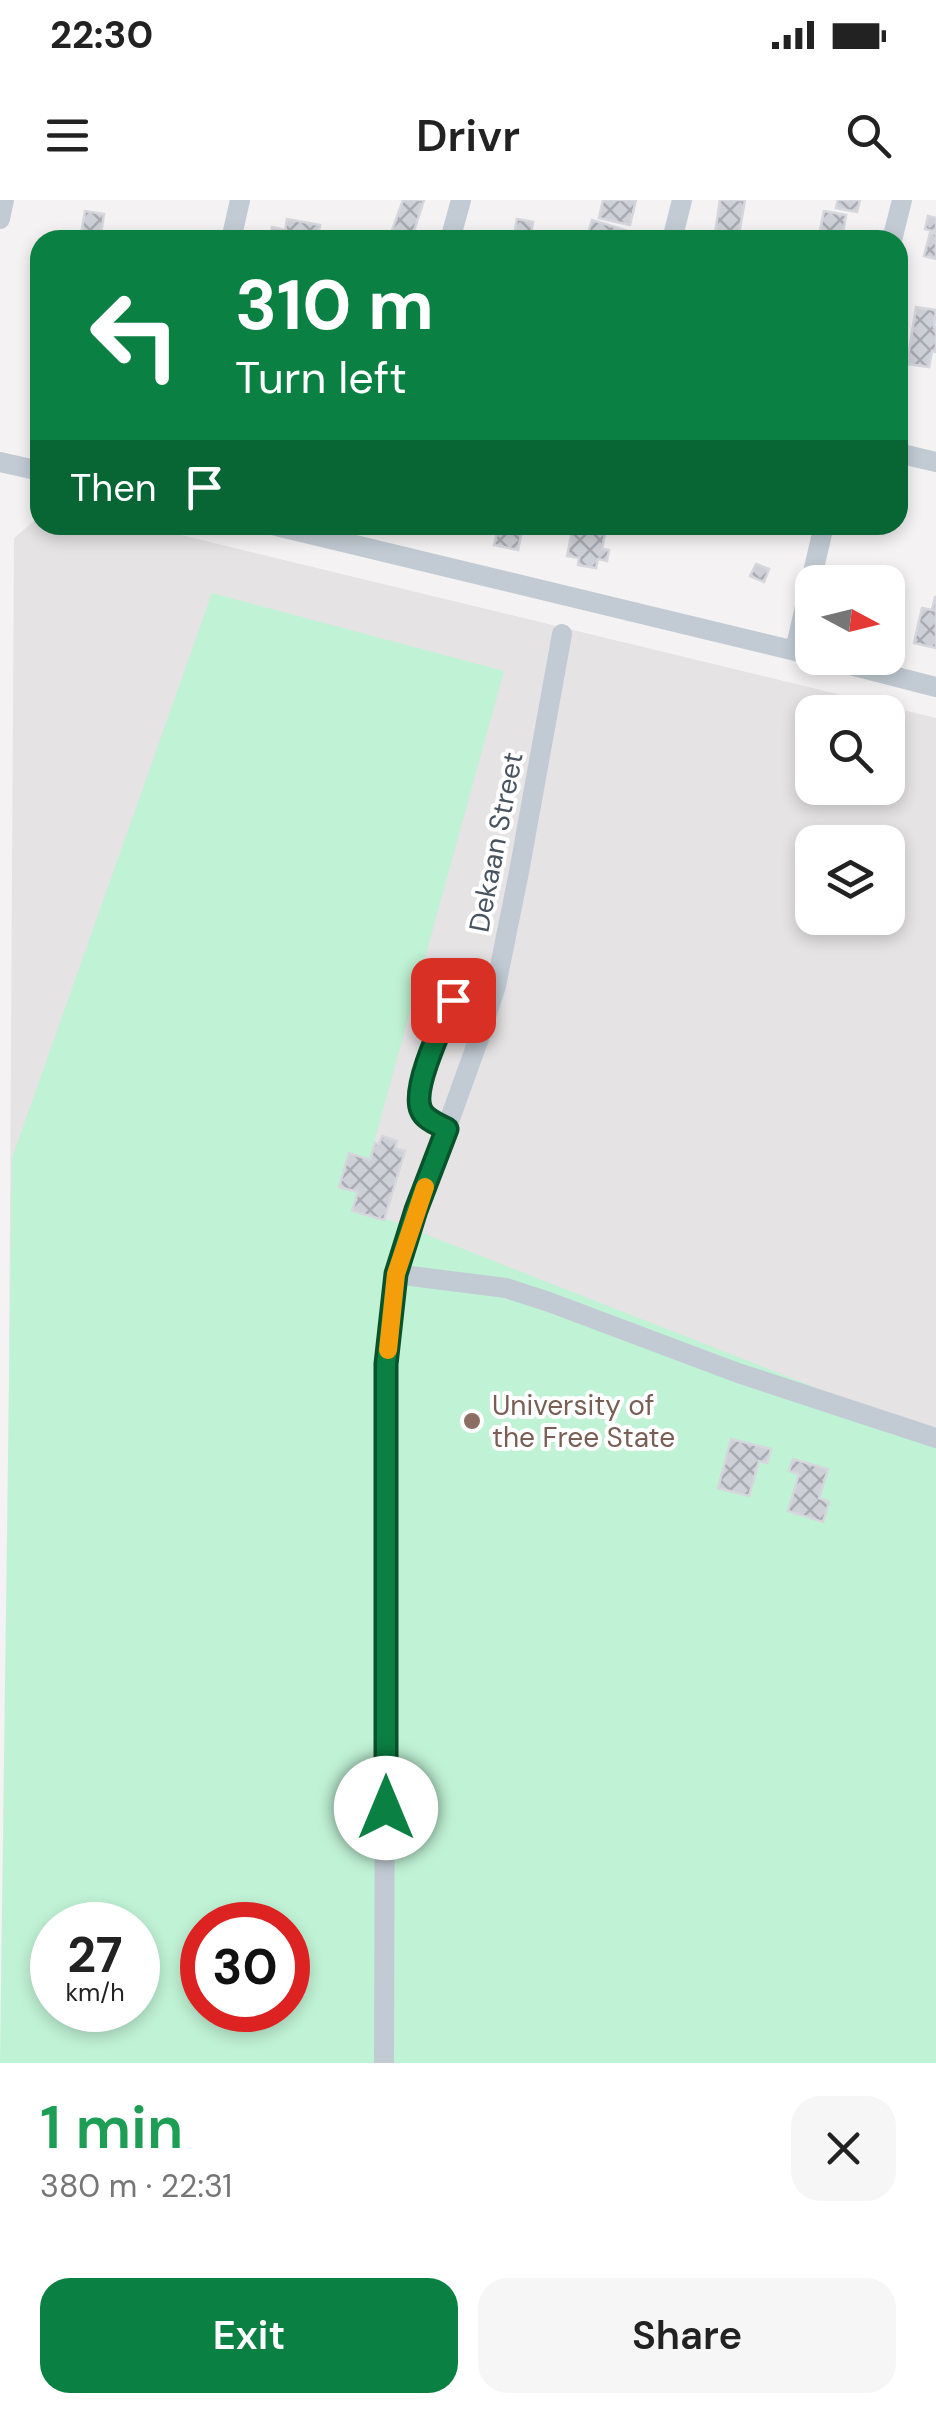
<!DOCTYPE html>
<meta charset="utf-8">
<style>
:root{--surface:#fff;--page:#f6f6f6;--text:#222;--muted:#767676;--accent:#0b8043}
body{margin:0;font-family:"DM Sans",sans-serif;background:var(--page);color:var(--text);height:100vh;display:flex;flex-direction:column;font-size:38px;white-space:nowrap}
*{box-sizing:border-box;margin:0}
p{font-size:32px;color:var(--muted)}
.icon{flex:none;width:55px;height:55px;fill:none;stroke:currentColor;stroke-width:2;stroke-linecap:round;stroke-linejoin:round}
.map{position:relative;height:1863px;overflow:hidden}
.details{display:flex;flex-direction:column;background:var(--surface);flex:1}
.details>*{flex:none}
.guide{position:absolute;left:30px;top:30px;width:878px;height:305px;border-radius:30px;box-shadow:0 5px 15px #0003;background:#0b8043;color:#fff;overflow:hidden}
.needle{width:65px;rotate:97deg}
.buttons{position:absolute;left:795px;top:365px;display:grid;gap:20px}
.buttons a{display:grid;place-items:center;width:110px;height:110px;border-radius:20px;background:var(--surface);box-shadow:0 5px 15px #0003;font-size:50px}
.speed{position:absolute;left:30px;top:1702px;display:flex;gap:20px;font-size:50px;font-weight:700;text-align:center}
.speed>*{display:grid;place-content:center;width:130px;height:130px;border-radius:50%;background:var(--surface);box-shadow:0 5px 15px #0003;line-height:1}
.speed small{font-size:25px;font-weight:400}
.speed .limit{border:15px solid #d22;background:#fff;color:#111}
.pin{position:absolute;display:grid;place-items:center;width:85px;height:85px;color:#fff;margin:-42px;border-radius:20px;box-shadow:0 5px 15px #0006}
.me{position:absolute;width:110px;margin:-55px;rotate:0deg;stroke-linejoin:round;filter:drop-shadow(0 0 8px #0008)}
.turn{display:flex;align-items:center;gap:35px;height:210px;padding:0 40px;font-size:45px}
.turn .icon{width:130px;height:130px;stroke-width:2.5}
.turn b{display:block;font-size:70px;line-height:85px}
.then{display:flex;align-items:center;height:95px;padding:0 40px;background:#0003;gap:20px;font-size:38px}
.round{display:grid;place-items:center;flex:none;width:105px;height:105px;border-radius:30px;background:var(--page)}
.head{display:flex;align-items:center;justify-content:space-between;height:170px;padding:0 40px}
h1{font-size:60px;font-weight:600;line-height:75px;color:#1e9e55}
.action{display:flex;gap:20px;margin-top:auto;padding:20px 40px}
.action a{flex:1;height:115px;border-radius:30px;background:var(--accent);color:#fff;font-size:40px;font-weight:600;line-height:115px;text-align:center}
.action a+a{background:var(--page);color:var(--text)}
.status{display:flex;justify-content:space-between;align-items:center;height:70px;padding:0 50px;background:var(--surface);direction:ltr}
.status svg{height:28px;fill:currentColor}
header{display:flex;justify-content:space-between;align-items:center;height:130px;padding:0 40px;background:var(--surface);font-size:45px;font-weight:600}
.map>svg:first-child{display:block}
.education{fill:#e5e3e4;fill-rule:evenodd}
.grass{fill:#c0f2d5;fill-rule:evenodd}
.building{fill:url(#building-cross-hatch);stroke:#d5d7dd;stroke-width:2.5}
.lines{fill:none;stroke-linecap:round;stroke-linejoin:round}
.minor{stroke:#c2cbd4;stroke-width:20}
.route-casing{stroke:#07532c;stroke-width:25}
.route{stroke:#0b8043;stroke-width:18}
.slow{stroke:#f59e0b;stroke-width:18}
.education-dot{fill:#8d6e63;stroke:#fff;stroke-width:4}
.labels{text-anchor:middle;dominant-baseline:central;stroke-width:8;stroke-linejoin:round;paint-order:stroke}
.street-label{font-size:28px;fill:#485460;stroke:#fff}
.education-label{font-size:28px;fill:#785e54;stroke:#fff;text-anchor:start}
</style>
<div class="status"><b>22:30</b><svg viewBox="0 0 49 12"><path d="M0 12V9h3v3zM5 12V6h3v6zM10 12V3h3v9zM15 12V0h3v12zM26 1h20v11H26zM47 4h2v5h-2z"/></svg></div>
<header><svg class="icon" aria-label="menu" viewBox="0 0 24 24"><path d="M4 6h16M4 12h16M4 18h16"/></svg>Drivr<svg class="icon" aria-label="search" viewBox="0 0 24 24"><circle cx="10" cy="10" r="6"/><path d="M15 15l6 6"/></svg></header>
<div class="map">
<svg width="936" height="1863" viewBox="0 0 936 1863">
<defs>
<pattern id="building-cross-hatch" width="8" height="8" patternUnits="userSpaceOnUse" patternTransform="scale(2.5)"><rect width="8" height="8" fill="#cdd0d6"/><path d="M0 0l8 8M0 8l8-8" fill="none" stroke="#a8abb1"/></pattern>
</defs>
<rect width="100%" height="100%" fill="#f4f2f2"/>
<path class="education" d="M40,316V325H140L936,518V1863H5L14,338ZM812,512H888V588H812ZM812,642H888V718H812ZM52,1725H138V1810H52ZM202,1725H288V1810H202Z"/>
<path class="grass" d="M212,393L504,471L368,964L369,1012L936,1235V1863H0L12,958ZM52,1725H138V1810H52ZM202,1725H288V1810H202Z"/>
<g class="building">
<polygon points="403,0 424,0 412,37 421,40 402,40 390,36"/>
<polygon points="603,0 636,0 630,25 599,18"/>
<polygon points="720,0 745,0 738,40 714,40"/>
<polygon points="838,0 860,0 857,12 836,8"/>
<polygon points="85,11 104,14 100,40 80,40"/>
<polygon points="824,11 846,15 842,40 818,40"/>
<polygon points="928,16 936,18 936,32 925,29"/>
<polygon points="287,19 320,25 318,37 303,34 302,40 269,40 272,27 285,30"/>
<polygon points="517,19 533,22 530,40 513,40"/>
<polygon points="592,20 632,32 630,40 586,40"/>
<polygon points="930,33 936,34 936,59 924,56"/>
<polygon points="916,107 936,110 934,127 936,127 936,152 932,151 929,167 907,164"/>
<polygon points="499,325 523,325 518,350 494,345"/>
<polygon points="585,325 607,325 602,349 609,350 607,361 598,359 596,368 578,365 579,358 567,356 572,331 583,333"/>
<polygon points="756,364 769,369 764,382 750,376"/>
<polygon points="866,368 885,372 883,382 843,382 844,376 864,380"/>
<polygon points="935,397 936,397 936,448 914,443 922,408 932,410"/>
<polygon points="382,936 397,941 395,948 405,951 384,1020 352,1011 358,992 339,987 349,953 370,960 375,943 379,944"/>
<polygon points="731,1239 771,1249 767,1263 759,1261 749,1296 718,1288"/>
<polygon points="793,1259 828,1269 819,1298 829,1302 823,1322 788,1311 799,1274 789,1271"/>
</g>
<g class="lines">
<g class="minor">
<polyline points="0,19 4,0"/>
<polyline points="231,40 240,0"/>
<polyline points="450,40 461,0"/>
<polyline points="672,40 682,0"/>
<polyline points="892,40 902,0"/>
<polyline points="898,253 936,262"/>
<polyline points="0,262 40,271"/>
<polyline points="272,325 812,455"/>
<polyline points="795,450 824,325"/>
<polyline points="823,458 936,487"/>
<path d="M447,929C439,924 425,920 421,911C418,905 418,894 420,887C423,872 449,799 461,793C470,789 483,795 492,797"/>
<polyline points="395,1074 506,1088 549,1102 738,1173 936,1238"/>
<polyline points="384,1863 386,1165 389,1125 398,1063 478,841 496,786 519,672 562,434"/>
</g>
</g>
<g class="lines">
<g class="route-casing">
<path id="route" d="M386,1608V1164L396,1074L416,1010L447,929C438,924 425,920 421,910C411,888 443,823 453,800"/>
</g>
<use href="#route" class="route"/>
<polyline class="slow" points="388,1150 396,1074 425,987"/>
</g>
<circle class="education-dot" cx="472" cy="1221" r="10"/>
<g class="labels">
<g class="street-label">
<text transform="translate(496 642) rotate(-79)">Dekaan Street</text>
</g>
<g class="education-label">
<text x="492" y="1205">University of<tspan x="492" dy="32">the Free State</tspan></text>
</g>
</g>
</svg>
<div class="buttons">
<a><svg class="needle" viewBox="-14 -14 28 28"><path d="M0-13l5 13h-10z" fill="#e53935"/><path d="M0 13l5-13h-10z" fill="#767676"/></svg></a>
<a><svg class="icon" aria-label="search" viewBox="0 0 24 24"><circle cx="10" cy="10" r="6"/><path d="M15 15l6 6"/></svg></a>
<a><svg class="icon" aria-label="layers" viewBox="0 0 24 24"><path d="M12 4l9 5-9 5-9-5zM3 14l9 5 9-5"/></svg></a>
</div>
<div class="speed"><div>27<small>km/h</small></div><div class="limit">30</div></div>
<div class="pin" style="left:453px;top:800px;background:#d93025"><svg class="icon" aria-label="arrive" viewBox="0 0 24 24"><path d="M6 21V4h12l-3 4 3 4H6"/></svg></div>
<svg class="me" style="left:386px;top:1608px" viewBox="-20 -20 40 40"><circle r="19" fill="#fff"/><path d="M0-13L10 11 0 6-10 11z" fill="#0b8043"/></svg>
<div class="guide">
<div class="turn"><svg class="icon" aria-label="left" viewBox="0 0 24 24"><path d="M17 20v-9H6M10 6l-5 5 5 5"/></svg><div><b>310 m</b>Turn left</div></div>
<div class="then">Then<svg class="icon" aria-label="arrive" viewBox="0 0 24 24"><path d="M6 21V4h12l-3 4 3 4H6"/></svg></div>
</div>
</div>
<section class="details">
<div class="head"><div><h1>1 min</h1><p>380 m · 22:31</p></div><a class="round"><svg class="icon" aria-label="close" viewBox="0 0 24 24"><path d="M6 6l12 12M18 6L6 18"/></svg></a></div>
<div class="action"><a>Exit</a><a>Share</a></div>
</section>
